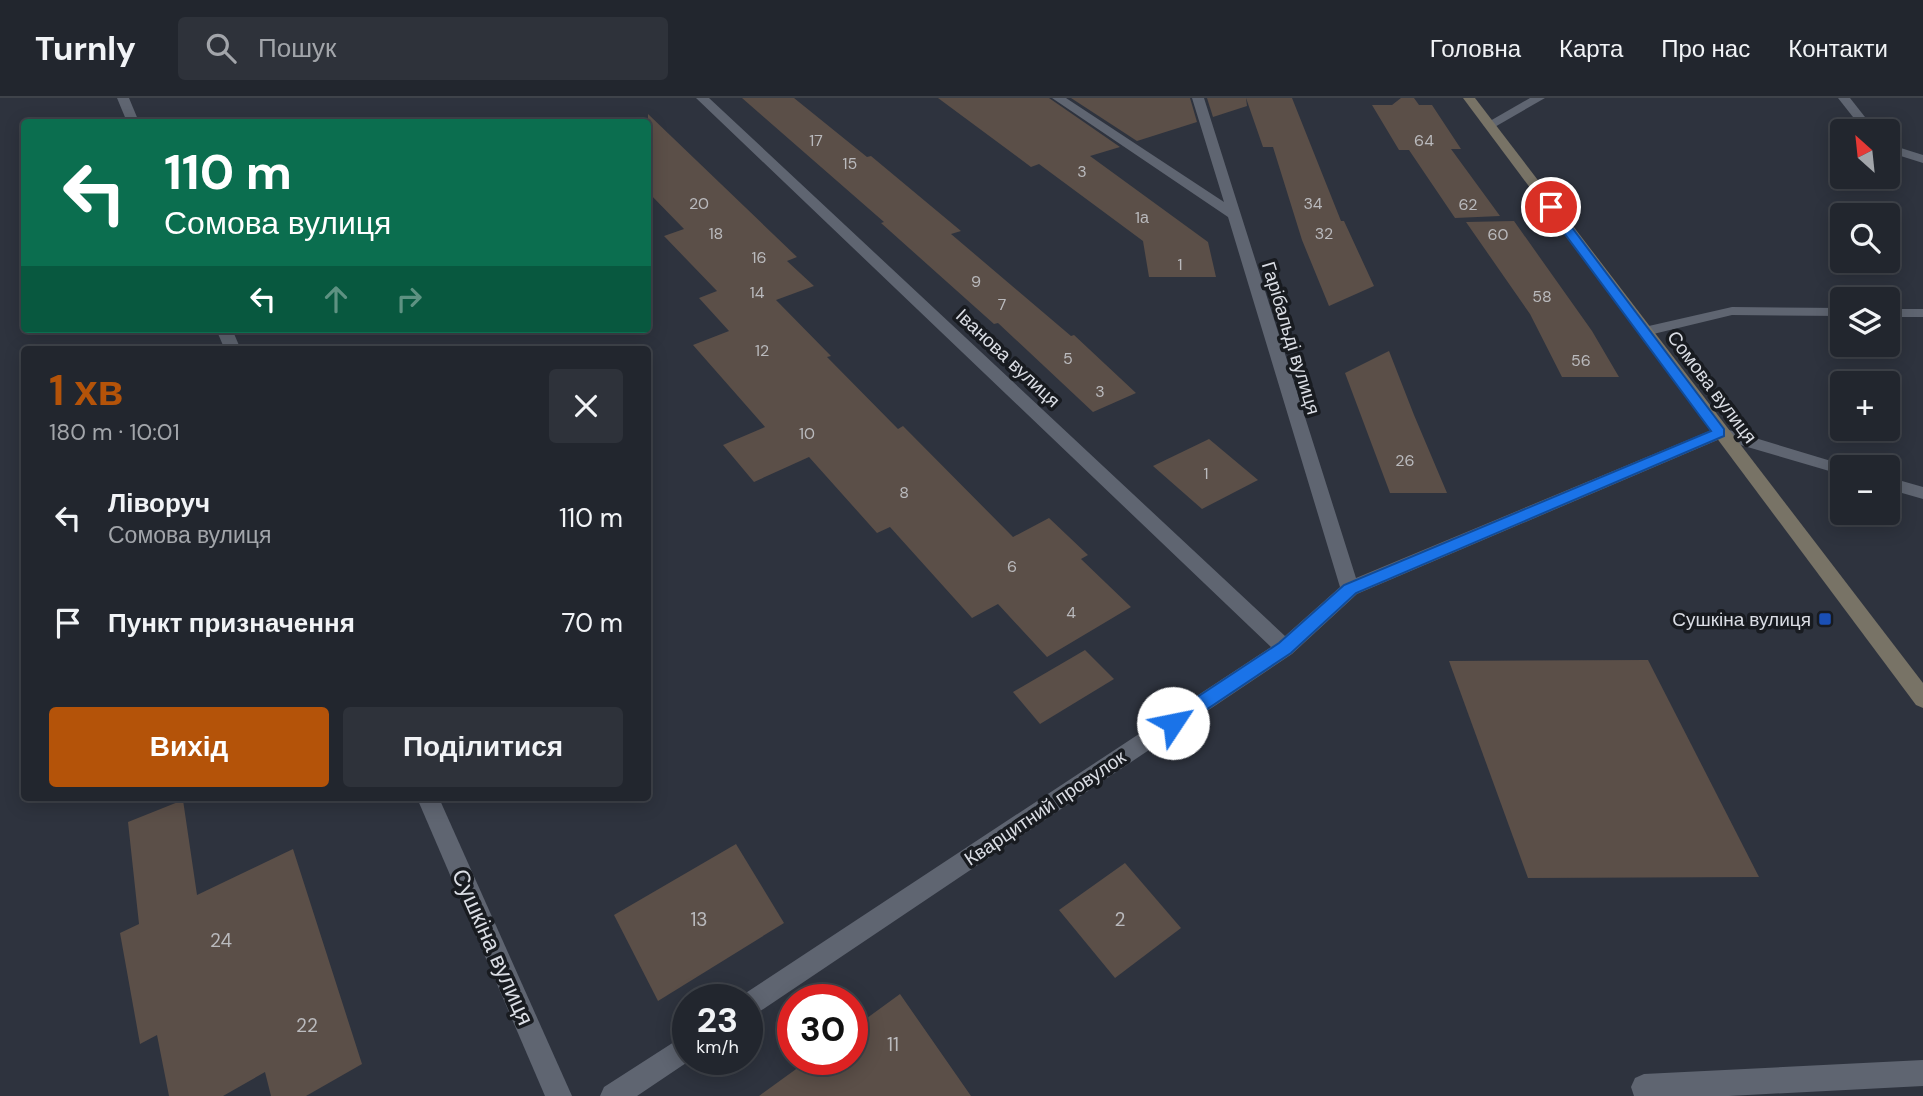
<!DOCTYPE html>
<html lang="uk">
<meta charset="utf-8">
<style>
:root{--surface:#22262e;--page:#2e323a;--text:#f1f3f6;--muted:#a2a5aa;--line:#3f434a;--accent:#b45309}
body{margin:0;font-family:"DM Sans",sans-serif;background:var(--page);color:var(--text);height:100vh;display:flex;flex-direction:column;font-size:26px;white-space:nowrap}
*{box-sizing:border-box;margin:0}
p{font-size:23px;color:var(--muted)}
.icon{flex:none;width:38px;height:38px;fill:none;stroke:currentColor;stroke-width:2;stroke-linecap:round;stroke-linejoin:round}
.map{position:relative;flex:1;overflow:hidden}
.drawer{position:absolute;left:21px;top:248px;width:630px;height:455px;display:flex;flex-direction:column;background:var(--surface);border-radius:7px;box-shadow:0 4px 18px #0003,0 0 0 2px var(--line)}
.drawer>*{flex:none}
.top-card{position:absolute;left:21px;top:21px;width:630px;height:214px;border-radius:7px;box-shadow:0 4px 18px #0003,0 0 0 2px var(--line);background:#0b6e4f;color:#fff;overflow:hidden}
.needle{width:46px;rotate:333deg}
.controls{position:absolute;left:1830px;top:21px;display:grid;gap:14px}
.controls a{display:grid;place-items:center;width:70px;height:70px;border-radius:7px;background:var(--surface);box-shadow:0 4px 18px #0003,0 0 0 2px var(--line);font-size:35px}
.speed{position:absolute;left:672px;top:886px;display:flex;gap:14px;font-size:35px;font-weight:700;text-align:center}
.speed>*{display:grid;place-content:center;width:91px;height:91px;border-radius:50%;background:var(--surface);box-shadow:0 4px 18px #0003,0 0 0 2px var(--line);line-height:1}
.speed small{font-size:18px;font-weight:400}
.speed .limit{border:10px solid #d22;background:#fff;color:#111}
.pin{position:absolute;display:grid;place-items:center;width:60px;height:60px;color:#fff;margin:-30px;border:4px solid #fff;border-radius:50%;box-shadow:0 2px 7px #0007}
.me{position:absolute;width:77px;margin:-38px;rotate:56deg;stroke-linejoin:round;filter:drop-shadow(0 0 5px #0008)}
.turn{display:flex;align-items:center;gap:24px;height:147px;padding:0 28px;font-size:32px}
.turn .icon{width:91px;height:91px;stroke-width:2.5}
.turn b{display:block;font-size:49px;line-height:60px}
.lanes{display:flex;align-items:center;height:66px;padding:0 28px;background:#0003;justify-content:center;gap:35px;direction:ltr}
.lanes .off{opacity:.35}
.round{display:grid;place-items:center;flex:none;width:74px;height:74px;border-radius:7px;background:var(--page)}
.overview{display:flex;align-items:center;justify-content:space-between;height:119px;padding:0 28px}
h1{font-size:42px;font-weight:700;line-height:52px;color:var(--accent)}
.action{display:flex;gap:14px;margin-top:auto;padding:14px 28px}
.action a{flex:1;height:80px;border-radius:7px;background:var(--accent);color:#fff;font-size:28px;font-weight:700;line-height:80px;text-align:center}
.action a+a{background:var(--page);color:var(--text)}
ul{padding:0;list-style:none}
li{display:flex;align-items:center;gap:21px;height:105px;padding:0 28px}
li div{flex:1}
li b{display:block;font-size:26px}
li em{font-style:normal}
header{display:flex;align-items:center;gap:42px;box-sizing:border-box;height:98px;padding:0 35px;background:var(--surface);border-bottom:2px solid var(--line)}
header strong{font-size:33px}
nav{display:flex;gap:38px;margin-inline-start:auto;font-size:24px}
.search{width:490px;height:63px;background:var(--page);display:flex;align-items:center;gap:18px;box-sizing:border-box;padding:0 24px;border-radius:7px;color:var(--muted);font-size:26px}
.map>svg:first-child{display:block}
.building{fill:#5b4f48}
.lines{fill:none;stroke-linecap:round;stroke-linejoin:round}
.service{fill:#5f6571;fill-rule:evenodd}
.minor{fill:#5f6571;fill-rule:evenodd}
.secondary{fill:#787366;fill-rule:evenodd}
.route{fill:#1a73e8;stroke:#114b97;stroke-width:2}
.transit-dot{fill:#1a4fb4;stroke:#181b20;stroke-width:2.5}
.labels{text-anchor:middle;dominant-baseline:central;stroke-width:7;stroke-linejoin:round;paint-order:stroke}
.number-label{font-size:16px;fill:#bababd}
.street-label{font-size:19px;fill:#dadde4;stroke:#181b20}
.poi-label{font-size:19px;fill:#dadde4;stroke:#181b20;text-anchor:end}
.near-number-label{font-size:19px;fill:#bababd}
.near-street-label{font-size:23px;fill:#dadde4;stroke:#181b20}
</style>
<header>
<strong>Turnly</strong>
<div class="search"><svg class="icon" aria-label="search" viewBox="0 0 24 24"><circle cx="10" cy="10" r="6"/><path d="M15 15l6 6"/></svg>Пошук</div>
<nav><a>Головна</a><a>Карта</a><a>Про нас</a><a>Контакти</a></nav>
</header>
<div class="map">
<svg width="1923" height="998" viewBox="0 0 1923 998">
<rect width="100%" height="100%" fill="#2e333e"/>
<g class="building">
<polygon points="742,0 794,0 867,59 871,58 961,133 951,136 1071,238 1074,237 1136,295 1093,314 998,225 994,226 881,125 884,124"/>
<polygon points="938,0 1049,0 1120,49 1090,58 1208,144 1216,179 1149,179 1143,143 1039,66 1031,69"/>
<polygon points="1071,0 1190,0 1197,24 1137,43"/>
<polygon points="1207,0 1246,0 1247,8 1213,19"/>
<polygon points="1246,0 1292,0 1341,123 1344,123 1374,188 1329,208 1302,142 1273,49 1263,49"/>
<polygon points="1401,0 1414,0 1419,7 1432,7 1461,51 1451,51 1500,118 1455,120 1409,52 1399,52 1372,7 1392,7"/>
<polygon points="648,16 797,159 787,163 814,188 776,202 831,258 827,259 898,331 903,328 1013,439 1049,420 1088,457 1081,461 1131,509 1047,559 998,506 972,520 890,429 877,435 809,359 754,384 723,347 765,329 693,247 729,233 699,200 717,193 664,138 684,131 648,94"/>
<polygon points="1514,123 1592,233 1619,279 1562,279 1530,216 1466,124"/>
<polygon points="1389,253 1414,317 1447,395 1390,395 1345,275"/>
<polygon points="1209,341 1258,382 1202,411 1153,368"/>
<polygon points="1085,552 1114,581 1040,626 1013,594"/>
<polygon points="1648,562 1759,779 1528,780 1449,563"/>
<polygon points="183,702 197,797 293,751 362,966 306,998 271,998 265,974 223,998 169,998 157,937 140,946 120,835 139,826 128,724"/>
<polygon points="736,746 784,825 658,903 614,817"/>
<polygon points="1125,765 1181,830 1115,880 1059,812"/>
<polygon points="900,896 971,998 759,998 810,961 852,961 852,931"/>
</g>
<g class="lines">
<g class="service">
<polygon points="1530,0 1545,0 1493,30 1483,27"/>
<polygon points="1838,0 1850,0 1876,33 1864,33"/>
<polygon points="1888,46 1923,57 1923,65 1888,54"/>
<polygon points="1732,209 1843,210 1843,218 1732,217 1645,238 1637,233 1640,230"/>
<rect x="1888" y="211" width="35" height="8"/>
<polygon points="1923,962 1923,988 1729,998 1634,998 1631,989 1635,980 1644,976"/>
</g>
<g class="minor">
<polygon points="117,0 129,0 139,24 127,24"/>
<polygon points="696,0 709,0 1285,538 1340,489 1228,119 1052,0 1066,0 1224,104 1192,0 1204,0 1356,480 1719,329 1851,369 1843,369 1843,377 1720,341 1357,496 1292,556 747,922 747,901 738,900 1271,549"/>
<polygon points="216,231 232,231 241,252 225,252"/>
<polygon points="1888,379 1923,389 1923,401 1888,391"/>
<polygon points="417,700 439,700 572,998 545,998"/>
<polygon points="688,935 688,961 692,961 637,998 600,998 604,989"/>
</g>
<polygon class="secondary" points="1463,0 1475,0 1923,585 1923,610 1916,607"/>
</g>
<polygon class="route" points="1551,106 1555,107 1724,331 1724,338 1356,495 1291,555 1179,630 1173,632 1167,630 1164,625 1167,619 1279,545 1344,487 1711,333 1547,112 1546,109"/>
<rect class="transit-dot" x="1818" y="514" width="14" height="14" rx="3.5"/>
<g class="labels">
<g class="number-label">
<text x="816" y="42">17</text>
<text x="1424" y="42">64</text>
<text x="850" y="65">15</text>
<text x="1082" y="73">3</text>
<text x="699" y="105">20</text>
<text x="1313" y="105">34</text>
<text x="1468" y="106">62</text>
<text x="1142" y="119">1а</text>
<text x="716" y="135">18</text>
<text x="1324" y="135">32</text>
<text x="1498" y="136">60</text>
<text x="759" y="159">16</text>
<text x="1180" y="166">1</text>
<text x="976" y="183">9</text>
<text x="757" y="194">14</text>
<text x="1542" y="198">58</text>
<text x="1002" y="206">7</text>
<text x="762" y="252">12</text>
<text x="1068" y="260">5</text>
<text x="1581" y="262">56</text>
<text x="1100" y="293">3</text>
<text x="807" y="335">10</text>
<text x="1405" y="362">26</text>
<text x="1206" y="375">1</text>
<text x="904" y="394">8</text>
<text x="1012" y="468">6</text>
<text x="1071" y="514">4</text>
</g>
<g class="street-label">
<text transform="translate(1291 240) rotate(73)">Гарібальді вулиця</text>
<text transform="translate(1008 260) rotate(43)">Іванова вулиця</text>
<text transform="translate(1712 289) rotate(53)">Сомова вулиця</text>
<text transform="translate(1045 710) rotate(-34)">Кварцитний провулок</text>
</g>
<g class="poi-label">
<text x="1811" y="521">Сушкіна вулиця</text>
</g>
<g class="near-number-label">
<text x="699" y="821">13</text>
<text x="1120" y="821">2</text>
<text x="221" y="842">24</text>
<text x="307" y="927">22</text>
<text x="893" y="946">11</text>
</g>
<g class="near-street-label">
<text transform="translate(493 849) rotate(66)">Сушкіна вулиця</text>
</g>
</g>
</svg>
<div class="controls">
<a><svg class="needle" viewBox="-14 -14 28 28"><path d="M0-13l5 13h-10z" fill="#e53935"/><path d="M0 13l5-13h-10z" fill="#a2a5aa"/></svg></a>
<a><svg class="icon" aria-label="search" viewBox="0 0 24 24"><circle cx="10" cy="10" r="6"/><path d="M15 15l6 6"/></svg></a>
<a><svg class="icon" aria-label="layers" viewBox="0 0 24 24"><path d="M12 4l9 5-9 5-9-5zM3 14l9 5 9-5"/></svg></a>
<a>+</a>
<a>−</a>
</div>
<div class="speed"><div>23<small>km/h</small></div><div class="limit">30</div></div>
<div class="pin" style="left:1551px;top:109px;background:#d93025"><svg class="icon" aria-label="arrive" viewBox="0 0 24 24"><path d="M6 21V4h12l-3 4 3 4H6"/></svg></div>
<svg class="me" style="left:1173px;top:625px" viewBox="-20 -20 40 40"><circle r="19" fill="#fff"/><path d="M0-13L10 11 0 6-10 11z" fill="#1a73e8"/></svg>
<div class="top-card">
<div class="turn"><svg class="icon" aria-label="left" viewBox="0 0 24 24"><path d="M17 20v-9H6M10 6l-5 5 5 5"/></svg><div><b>110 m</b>Сомова вулиця</div></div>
<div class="lanes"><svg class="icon" aria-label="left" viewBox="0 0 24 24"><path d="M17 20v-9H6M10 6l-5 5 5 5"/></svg><svg class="icon off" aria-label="ahead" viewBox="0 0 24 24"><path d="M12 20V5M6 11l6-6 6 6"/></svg><svg class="icon off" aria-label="right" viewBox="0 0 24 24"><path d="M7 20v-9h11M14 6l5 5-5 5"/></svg></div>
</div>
<section class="drawer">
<div class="overview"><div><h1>1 хв</h1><p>180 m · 10:01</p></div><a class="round"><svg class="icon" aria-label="close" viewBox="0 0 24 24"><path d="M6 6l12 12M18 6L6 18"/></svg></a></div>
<ul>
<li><svg class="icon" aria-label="left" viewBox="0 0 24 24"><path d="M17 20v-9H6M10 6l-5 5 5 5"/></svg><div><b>Ліворуч</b><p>Сомова вулиця</p></div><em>110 m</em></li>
<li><svg class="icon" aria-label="arrive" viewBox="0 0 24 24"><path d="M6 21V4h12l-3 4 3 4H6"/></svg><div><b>Пункт призначення</b></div><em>70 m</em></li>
</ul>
<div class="action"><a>Вихід</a><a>Поділитися</a></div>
</section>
</div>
